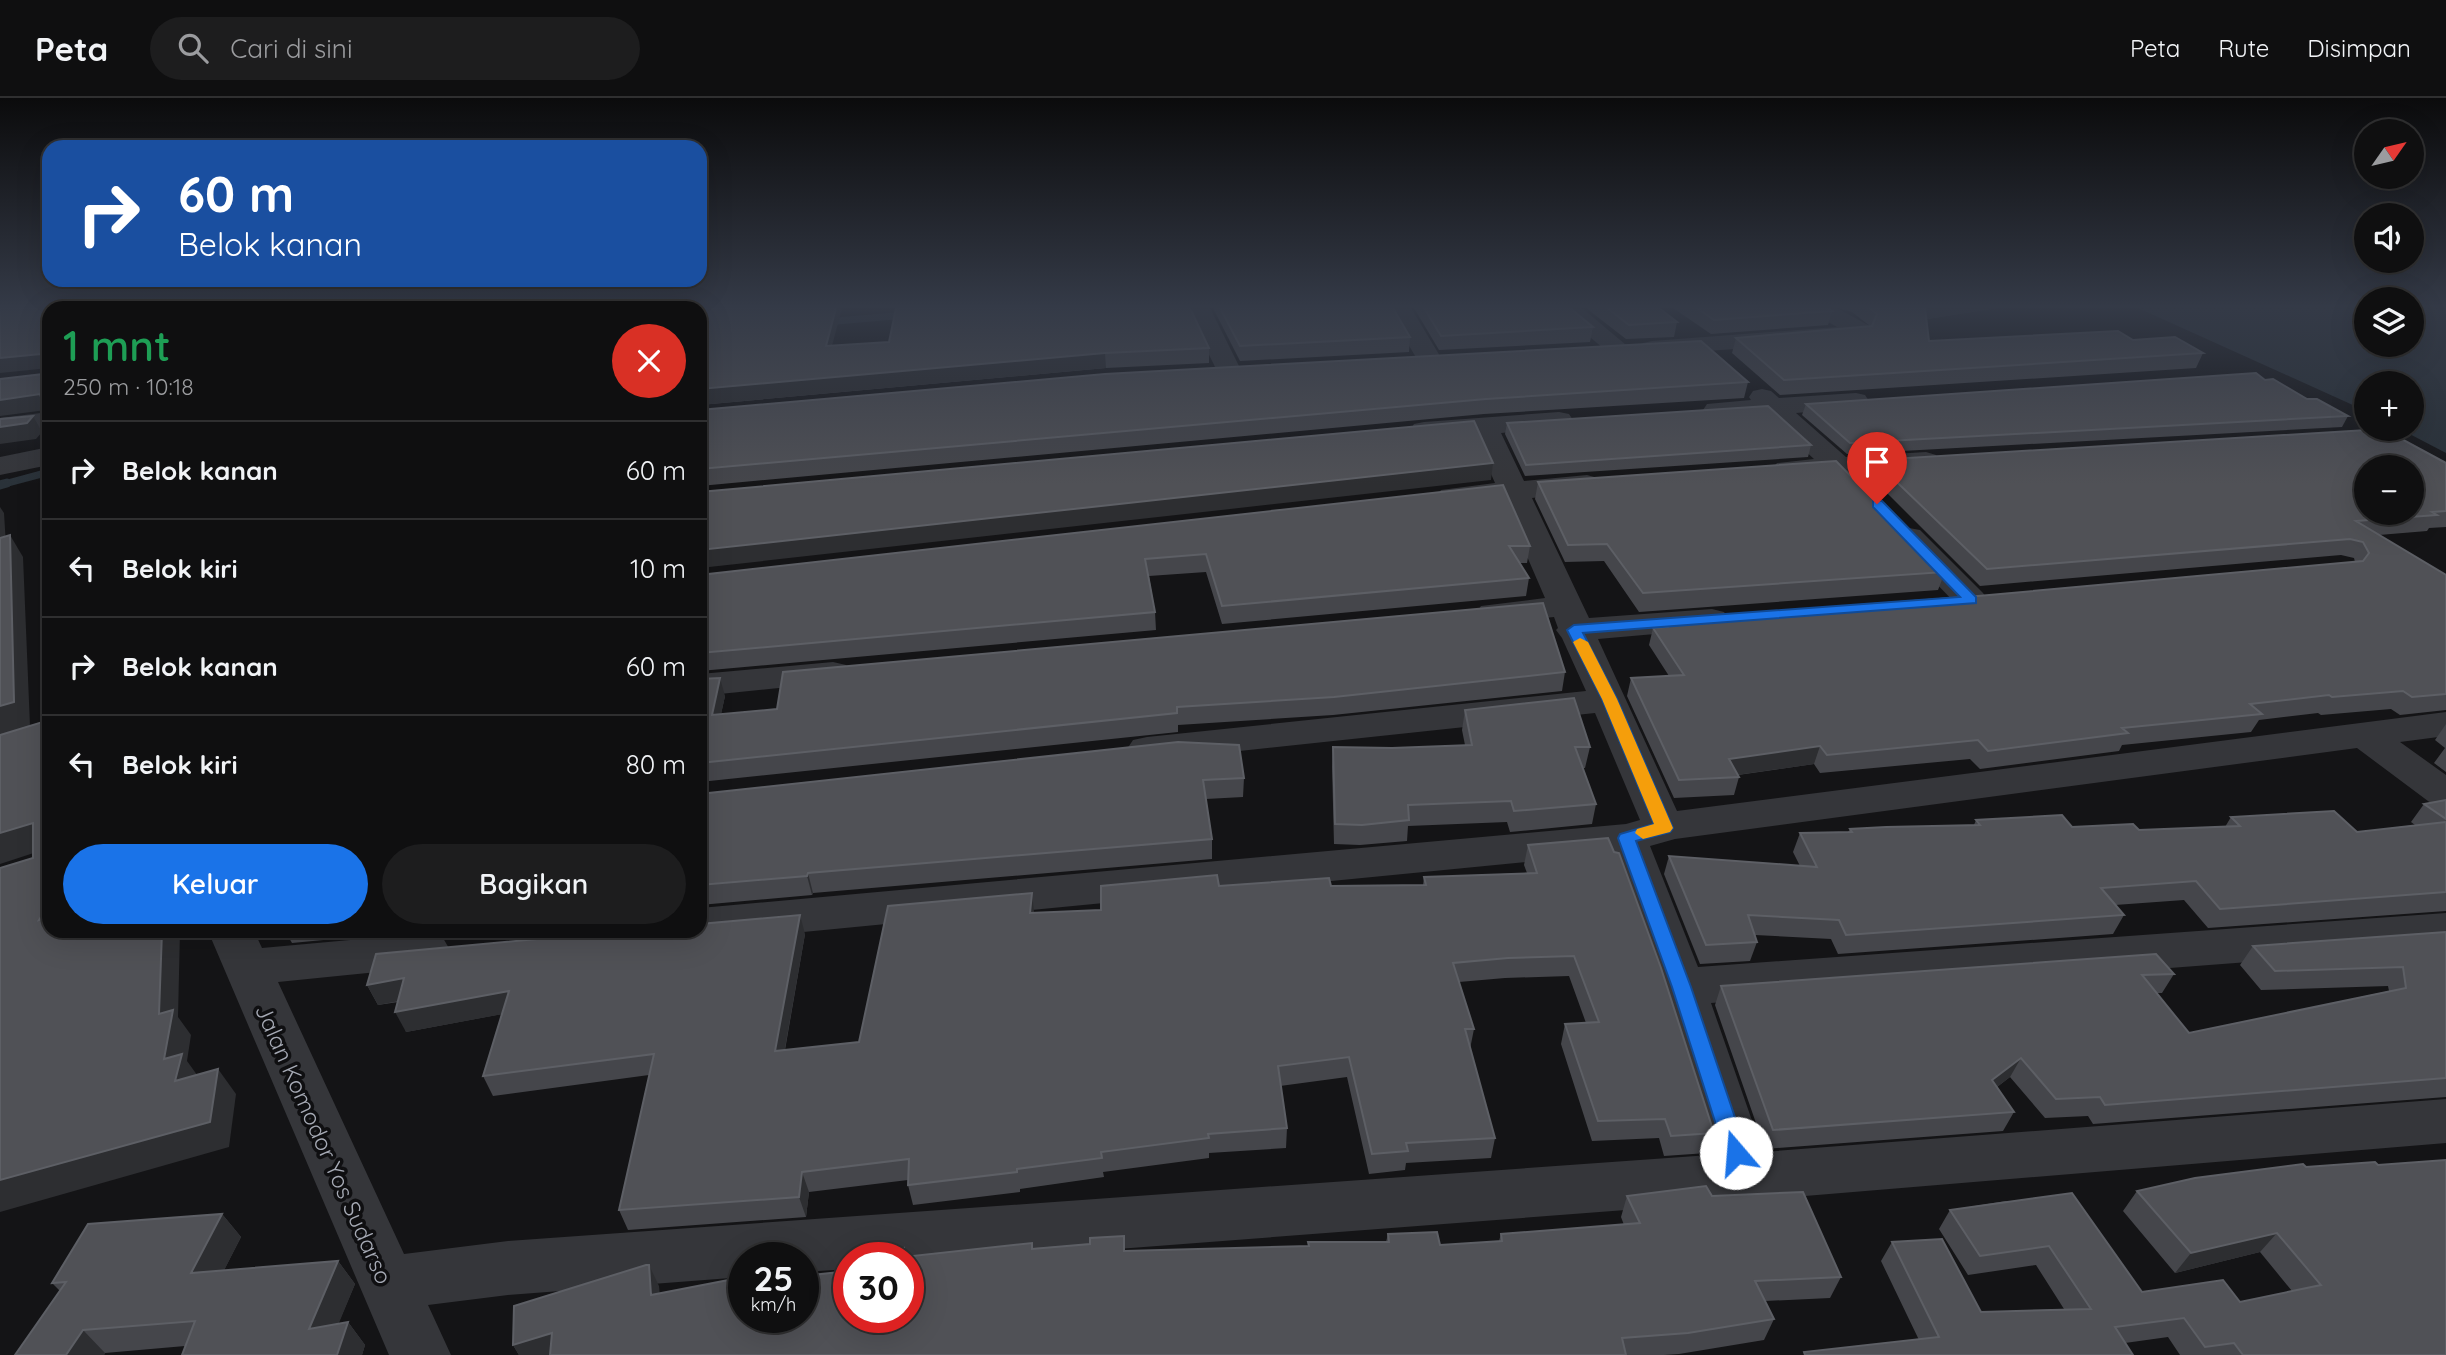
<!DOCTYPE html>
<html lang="id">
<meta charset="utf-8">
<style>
:root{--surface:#0f0f10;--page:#1d1d1e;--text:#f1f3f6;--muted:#9b9c9f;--line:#2f2f30;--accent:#1a73e8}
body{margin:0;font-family:Quicksand,sans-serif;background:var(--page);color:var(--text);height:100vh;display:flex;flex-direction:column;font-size:26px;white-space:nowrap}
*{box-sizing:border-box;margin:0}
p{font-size:23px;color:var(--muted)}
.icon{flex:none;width:38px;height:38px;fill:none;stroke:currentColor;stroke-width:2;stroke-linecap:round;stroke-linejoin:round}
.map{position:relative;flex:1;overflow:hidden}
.drawer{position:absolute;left:42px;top:203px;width:665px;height:637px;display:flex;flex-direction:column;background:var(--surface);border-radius:21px;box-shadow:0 7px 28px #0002,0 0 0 2px var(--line)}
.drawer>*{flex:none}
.banner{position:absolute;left:42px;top:42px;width:665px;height:147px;border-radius:21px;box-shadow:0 7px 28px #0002,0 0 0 2px var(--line);background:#1a4fa0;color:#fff;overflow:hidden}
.needle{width:46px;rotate:56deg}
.tools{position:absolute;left:2354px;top:21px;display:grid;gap:14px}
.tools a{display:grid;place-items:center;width:70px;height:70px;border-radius:50%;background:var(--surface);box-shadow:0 7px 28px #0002,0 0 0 2px var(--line);font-size:35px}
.speed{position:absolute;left:728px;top:1144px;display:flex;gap:14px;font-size:35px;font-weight:700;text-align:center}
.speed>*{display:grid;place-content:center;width:91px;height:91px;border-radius:50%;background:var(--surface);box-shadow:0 7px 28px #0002,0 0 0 2px var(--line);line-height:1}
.speed small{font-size:18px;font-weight:400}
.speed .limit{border:10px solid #d22;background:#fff;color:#111}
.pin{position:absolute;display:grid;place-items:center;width:60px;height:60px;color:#fff;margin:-72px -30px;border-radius:50% 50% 50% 0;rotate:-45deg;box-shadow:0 0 7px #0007}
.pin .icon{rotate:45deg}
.me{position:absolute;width:77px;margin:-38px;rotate:342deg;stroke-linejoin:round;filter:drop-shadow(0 0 5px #0008)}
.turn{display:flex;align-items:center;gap:24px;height:147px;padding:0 21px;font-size:32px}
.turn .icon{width:91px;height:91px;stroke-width:2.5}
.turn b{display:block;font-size:49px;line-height:60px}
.round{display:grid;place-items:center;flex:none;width:74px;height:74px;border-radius:37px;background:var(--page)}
.headline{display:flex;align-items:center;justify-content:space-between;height:119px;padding:0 21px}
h1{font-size:42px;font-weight:600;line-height:52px;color:#1e9e55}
.button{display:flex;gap:14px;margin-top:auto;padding:14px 21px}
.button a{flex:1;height:80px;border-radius:42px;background:var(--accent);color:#fff;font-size:28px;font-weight:600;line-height:80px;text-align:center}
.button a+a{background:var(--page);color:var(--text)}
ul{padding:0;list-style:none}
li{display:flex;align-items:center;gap:21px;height:98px;padding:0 21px;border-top:2px solid var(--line)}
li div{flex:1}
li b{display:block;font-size:26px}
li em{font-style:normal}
header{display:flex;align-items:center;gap:42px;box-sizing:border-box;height:98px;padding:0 35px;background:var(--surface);border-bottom:2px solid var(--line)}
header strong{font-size:33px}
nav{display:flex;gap:38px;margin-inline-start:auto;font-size:24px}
.search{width:490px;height:63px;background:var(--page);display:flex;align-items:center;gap:18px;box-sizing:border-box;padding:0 24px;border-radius:38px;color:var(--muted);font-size:26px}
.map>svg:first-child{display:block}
.water{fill:#2a3239}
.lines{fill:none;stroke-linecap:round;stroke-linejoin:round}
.stream-far1{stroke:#2a3239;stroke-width:7}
.stream{stroke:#2a3239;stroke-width:9}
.minor{fill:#35363a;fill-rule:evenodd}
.wall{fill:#45464b}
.shaded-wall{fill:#2d2e31}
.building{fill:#505156;stroke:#5d5f65;stroke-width:2;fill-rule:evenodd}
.route{fill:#1a73e8;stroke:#114b97;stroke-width:2}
.slow{fill:#f59e0b}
.labels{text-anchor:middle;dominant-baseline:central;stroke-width:7;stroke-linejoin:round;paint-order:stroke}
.near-street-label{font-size:23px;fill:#a6aab5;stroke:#0f0f11}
</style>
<header>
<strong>Peta</strong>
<div class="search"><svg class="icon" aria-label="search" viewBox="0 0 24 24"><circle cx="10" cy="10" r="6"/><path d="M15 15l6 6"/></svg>Cari di sini</div>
<nav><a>Peta</a><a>Rute</a><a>Disimpan</a></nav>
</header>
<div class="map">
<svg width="2446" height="1257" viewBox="0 0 2446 1257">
<rect width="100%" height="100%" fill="#141416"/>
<polygon class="water" points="2138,210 2366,210 2366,247 2412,247 2412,210 2446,210 2446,355 2400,331 2412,331 2412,285 2366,285 2366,313"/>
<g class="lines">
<g class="stream-far1">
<polyline points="825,224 906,217"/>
<polyline points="0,387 49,374"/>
</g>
<polyline class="stream" points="0,387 7,385"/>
<g class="minor">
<polygon points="1186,210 1210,210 1242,274 1238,279 1229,282 1220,279"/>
<polygon points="1387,210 1411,210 1443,263 1439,268 1430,271 1421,268"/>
<polygon points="1556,210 1582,210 1632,252 1629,257 1620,259 1611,257"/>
<polygon points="1808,210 1837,210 1868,227 1870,235 1867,240 1858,242 1652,257 1643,255 1640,250 1643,245 1652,243 1837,229 1812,215"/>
<path d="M1762,291L1771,293L1779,300L1856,295L1865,297L1869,303L1865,309L1796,315L1846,359L1926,354L1936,357L1940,363L1936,369L1863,375L1865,378L1860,384C1848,387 1841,386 1832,377L1787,380L1777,377L1772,371L1777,365L1814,361L1766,317L1717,320L1707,318L1703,312L1707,306L1751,302L1749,299L1753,293Z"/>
<polygon points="49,314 49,330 0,336 0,320"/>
<polygon points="1559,314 1569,316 1573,322 1569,328 1501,335 1524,383 1587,377 1598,380 1602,386 1598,392 1532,400 1589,520 1712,511 1724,514 1729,521 1724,528 1712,531 1598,541 1677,713 2446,614 2446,638 2400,644 2446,677 2446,710 2432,706 2357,650 1675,741 1650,748 1698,869 2446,815 2446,849 1711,905 1763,1054 2446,1001 2446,1045 1744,1103 908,1167 908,1160 849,1160 849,1171 803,1174 803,1160 744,1160 744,1179 508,1197 428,1207 451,1257 389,1257 208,833 254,833 262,850 427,835 443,840 450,852 443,864 427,869 278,884 404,1156 508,1143 1710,1057 1658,889 1610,756 700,844 684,839 681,833 700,833 700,810 1626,726 1640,722 1595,615 1147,663 1133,660 1127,651 1133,642 1147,639 1586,593 1562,540 1556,532 1558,530 1554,519 1493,525 1481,522 1476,515 1481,508 1545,500 1503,403 1452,407 1441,404 1437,398 1441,392 1495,385 1474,337 1424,340 1414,338 1410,332 1414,326 1424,324"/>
<polygon points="49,349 49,367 0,377 0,359"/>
<polygon points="1909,430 1920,432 1983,495 1988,502 1983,509 1971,512 1959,509 1898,446 1893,439 1898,432"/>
<polygon points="833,564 846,567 851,575 846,583 700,598 700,576"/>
</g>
</g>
<g class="wall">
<polygon points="700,210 832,248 1209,250 1209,265 1106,270 700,307"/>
<polygon points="1213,210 1393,210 1410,239 1409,254 1240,263"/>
<polygon points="1414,210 1570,210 1593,229 1590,244 1439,252"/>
<polygon points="1586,210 1659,210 1677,224 1674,239 1626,241"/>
<polygon points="1673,210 1827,210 1832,213 1828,227 1711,236"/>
<polygon points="1837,210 1997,210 1927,221 1929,243 2133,242 2203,255 2196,270 1780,297 1732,255 1736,240 1870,228 1852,214"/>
<polygon points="2265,282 2348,318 2342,329 1847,356 1802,317 1806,306"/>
<polygon points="1748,284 1744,300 1484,316 700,388 700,312"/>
<polygon points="1507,325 1811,347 1808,359 1525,378 1505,336"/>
<polygon points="1874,362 2446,365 2446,429 2429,430 2427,433 2379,437 2446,477 2446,612 2400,617 2391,611 2321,617 2318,615 2259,622 2251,634 2122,647 2119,653 1980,671 1970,661 1820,675 1814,666 1738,677 1739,679 1734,697 1674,700 1627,598 1631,580 1669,578 1649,547 1653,530 1660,529 1661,522 1978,498 2355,464 2354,460 2341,457 1980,488 1869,377"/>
<polygon points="1538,384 1945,474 1938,492 1639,514 1604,463 1565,464 1535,401"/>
<polygon points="1503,387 1530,448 1527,465 1519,465 1529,480 1526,498 1222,526 1206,474 1149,478 1155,514 1156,532 700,573 700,477"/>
<polygon points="1565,574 1562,593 1333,617 1178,627 1178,634 700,684 700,581 725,598 721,616"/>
<polygon points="1465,612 1590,649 1585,670 1583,670 1596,706 1592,726 1510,734 1507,724 1408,728 1407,743 1360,747 1334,746 1332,669 1333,649 1392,650 1465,647 1462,632"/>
<polygon points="2446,626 2446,674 2434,665 2445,650 2435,642"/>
<polygon points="1244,680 1243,699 1206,701 1212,741 1212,761 813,795 812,797 700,807 700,696"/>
<polygon points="2446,702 2446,813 2208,830 2184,802 2115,807 2124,817 2113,836 1838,856 1831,841 1755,837 1757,844 1750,863 1700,866 1664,776 1669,758 1800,768 1793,754 1800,735 1848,734 1850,731 1974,727 1976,722 2139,732 2225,729 2231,719 2357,734 2415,727 2411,724 2424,706"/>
<polygon points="1528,747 1714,1035 1707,1055 1664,1058 1659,1040 1592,1043 1561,946 1565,926 1586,925 1569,878 1505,880 1459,884 1474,931 1470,951 1495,1040 1491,1060 1406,1065 1405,1072 1369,1076 1347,979 1280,988 1287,1030 1286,1050 1209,1055 1209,1060 1103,1074 1104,1079 1020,1091 1020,1094 913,1107 908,1087 908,1082 809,1094 806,1119 628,1132 619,1112 649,977 493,998 483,978 502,916 406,934 398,904 378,907 367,887 805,836 785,952 859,944 1034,815 1101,812 1219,788 1423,787 1424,779 1527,775 1524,767"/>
<polygon points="285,833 418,833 292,845"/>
<polygon points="2446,834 2446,999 2093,1026 2088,1018 2045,1020 2010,979 1997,989 2014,1014 2003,1033 1765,1051 1715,907 1721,888 2174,876 2162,895 2157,895 2189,935 2389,893 2388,888 2261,892 2240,867 2253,848"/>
<polygon points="2303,1066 2446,1257 2180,1257 2168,1239 2125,1245 1919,1242 1881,1163 1892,1144 1981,1214 2064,1211 2036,1167 1968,1177 1939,1131 1950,1112 2006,1103 2142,1194 2240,1204 2292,1193 2260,1154 2175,1175 2123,1113 2137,1093"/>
<polygon points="1627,1098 1712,1098 1841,1179 1830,1200 1765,1203 1774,1221 1764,1242 1679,1256 1664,1257 519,1257 513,1247 659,1188 659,1195 849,1220 906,1158 1033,1150 1090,1146 1124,1138 1125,1153 1308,1149 1386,1144 1388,1136 1440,1147 1499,1143 1501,1136 1624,1127 1621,1119"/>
<polygon points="222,1116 241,1139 224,1172 338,1163 355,1186 338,1226 348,1224 365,1247 362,1257 182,1257 185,1248 105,1255 104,1257 15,1257 60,1193 52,1185"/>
</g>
<g class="shaded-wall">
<polygon points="836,210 842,210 828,263 826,248"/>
<polygon points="1924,210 1997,210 1921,222"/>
<polygon points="1105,255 1106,270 700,307 700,291"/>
<polygon points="41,256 49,270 0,275 0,260"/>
<polygon points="40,296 49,302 49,316 46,312 0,318 0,302"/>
<polygon points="33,318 42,334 36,341 0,346 0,329"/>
<polygon points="1493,365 1491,382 700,470 700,452"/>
<polygon points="0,409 4,415 7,463 0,452"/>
<polygon points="10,437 23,459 30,628 0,637 0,608"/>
<polygon points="720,580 725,598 717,635 712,617"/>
<polygon points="1820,648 1814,666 1723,679 1729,661"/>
<polygon points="33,725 49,750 0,766 0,735"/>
<polygon points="808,775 813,795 812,797 807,778"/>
<polygon points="1032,795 1034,814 1032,835 1030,815"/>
<polygon points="49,806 49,833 39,822"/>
<polygon points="800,817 805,836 781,973 775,953"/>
<polygon points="162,833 180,833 178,919 191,937 187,963 200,981 175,983 164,961 159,916"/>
<polygon points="404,880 415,900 378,907 367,887"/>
<polygon points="509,893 519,913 406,934 395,914"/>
<polygon points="2021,960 2010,979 1981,1001 1992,982"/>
<polygon points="218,971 236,996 229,1049 0,1114 0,1082"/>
<polygon points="802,1074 809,1094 806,1119 799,1099"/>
<polygon points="222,1116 241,1139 211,1198 191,1175"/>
<polygon points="2277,1135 2260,1154 2175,1175 2191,1155"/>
<polygon points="338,1163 355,1186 327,1254 309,1231"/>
<polygon points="649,1167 659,1188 662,1218 651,1197"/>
<polygon points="348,1224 365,1247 362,1257 337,1257"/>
<polygon points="83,1232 105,1255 104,1257 66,1257"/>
<polygon points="552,1235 561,1257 519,1257 513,1247"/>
</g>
<g class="building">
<polygon points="0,210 99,210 49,210 49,302 43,306 40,296 0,302 0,281 43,276 43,258 41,256 0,260"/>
<polygon points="522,210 836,210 826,248 889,244 896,210 1190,210 1209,250 1105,255 700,291 700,210"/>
<polygon points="1220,210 1393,210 1410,239 1240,248"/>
<polygon points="1424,210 1570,210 1593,229 1441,238"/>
<polygon points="1607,210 1659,210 1677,224 1629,227"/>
<polygon points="1697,210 1827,210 1832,213 1714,222"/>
<polygon points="1869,210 1925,210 1929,243 2118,233 2133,242 2175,239 2203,255 1784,282 1736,240 1872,228 1877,216"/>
<polygon points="1701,243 1748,284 1486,301 700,371 700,312 1105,276"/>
<polygon points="2256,275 2265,282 2273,281 2307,301 2317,301 2348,318 1850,345 1806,306"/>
<polygon points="1768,308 1811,347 1526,367 1507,325"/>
<polygon points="33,318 27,325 0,329 0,321"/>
<polygon points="1474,323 1493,365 700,452 700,394"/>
<path d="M2383,331L2446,365V413L2432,414L2437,417L2356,423L2446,477V596L2412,599L2403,593L2332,599L2329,597L2250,606L2262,616L2122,630L2128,635L1988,653L1978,642L1827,657L1820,648L1729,661L1739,679L1679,682L1631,580L1684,577L1653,530L1667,529L1661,522L1978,498L2363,463L2369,455L2363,444L2350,441L1987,471L1874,362ZM2366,369H2412V415H2366Z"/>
<polygon points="1836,363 1945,474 1643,495 1607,446 1568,447 1538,384"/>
<polygon points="1503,387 1530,448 1509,448 1529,480 1222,508 1206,456 1145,461 1155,514 700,555 700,477"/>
<polygon points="10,437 14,604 0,608 0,440"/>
<polygon points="1543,505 1565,574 1334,599 1177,609 1177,615 700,665 700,581 720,580 712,617 777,611 783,574"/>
<polygon points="1574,600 1590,649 1575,649 1596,706 1514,713 1511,703 1408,707 1409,722 1362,727 1335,726 1333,649 1392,650 1472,647 1465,612"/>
<polygon points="49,622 49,806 39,822 49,819 49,833 162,833 159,916 173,912 164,961 182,956 175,983 218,971 210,1024 0,1082 0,770 33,760 33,725 0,735 0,637"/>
<polygon points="1178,644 1239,647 1244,680 1203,682 1212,741 808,775 807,778 700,787 700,696"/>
<polygon points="2446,702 2446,721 2424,706"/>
<polygon points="2334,713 2357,734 2446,724 2446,794 2220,811 2196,783 2101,790 2124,817 1846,837 1839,822 1748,817 1757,844 1706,847 1669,758 1817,769 1800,735 1852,734 1850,731 1886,729 1980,727 1976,722 2062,717 2072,729 2133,726 2139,732 2240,728 2231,719"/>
<polygon points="1608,740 1614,754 1619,755 1661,870 1714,1035 1671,1038 1665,1021 1598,1023 1565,926 1599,924 1574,858 1508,860 1453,865 1474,931 1465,931 1495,1040 1406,1045 1408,1053 1372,1056 1349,959 1278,968 1287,1030 1208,1036 1209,1040 1101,1054 1102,1060 1017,1071 1017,1074 908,1087 909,1061 802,1074 799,1099 619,1112 654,956 483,978 509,893 395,914 404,880 367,887 376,856 622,833 700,833 700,826 800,817 775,953 859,944 888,808 1032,795 1030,815 1101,812 1101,788 1217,777 1219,788 1329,780 1331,788 1426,787 1424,779 1537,775 1528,747"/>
<polygon points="2446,834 2446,980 2105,1007 2100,999 2056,1001 2021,960 1992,982 2014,1014 1773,1032 1721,888 2156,856 2174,876 2142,877 2189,935 2406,890 2403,869 2275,873 2253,848"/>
<polygon points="2446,1062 2446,1257 2243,1257 2234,1245 2205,1249 2184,1220 2115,1229 2133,1257 1805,1257 1804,1254 1939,1239 1892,1144 1942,1141 1981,1214 2091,1211 2049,1148 1980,1158 1950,1112 2072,1095 2142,1194 2223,1182 2240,1204 2321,1187 2277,1135 2191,1155 2137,1093 2195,1080 2303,1066 2306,1069 2375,1064 2378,1067"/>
<polygon points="1706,1088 1712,1098 1803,1094 1841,1179 1755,1183 1774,1221 1688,1235 1622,1240 1626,1257 550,1257 552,1235 513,1247 514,1208 646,1167 649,1167 651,1197 744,1179 744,1220 803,1220 803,1178 849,1173 849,1220 908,1220 908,1160 867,1160 868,1155 904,1150 904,1159 1032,1145 1032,1151 1090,1146 1090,1140 1124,1138 1124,1153 1309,1148 1308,1144 1389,1144 1388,1136 1437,1134 1440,1147 1502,1143 1501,1136 1640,1125 1627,1098"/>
<polygon points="222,1116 191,1175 338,1163 309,1231 348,1224 337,1257 182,1257 195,1223 83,1232 66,1257 15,1257 66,1184 52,1185 88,1126"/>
</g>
<linearGradient id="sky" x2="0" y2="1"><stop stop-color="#0b0b0c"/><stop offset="0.54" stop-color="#343a47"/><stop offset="1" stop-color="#343a47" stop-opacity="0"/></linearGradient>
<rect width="2446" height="386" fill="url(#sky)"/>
<polygon class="route" points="1877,402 1882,403 1976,499 1976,505 1583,535 1617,601 1673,730 1670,734 1636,743 1691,889 1747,1055 1744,1062 1736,1065 1728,1062 1725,1055 1672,889 1618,740 1620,736 1654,726 1602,601 1567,532 1574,527 1960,499 1873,409 1873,403"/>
<polygon class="slow" points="1580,540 1588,544 1617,601 1673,730 1670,734 1643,741 1635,735 1637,731 1654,726 1602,601 1573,544"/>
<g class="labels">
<g class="near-street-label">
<text transform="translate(324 1046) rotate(66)">Jalan Komodor Yos Sudarso</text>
</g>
</g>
</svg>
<div class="tools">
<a><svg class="needle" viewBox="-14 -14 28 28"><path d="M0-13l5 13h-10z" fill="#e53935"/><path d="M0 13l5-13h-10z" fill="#9b9c9f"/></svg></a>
<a><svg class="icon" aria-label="sound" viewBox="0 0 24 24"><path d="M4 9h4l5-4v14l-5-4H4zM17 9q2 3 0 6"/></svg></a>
<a><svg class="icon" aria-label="layers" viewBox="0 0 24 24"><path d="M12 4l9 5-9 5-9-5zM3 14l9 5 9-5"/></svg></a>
<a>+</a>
<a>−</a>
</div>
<div class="speed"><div>25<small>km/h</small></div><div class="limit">30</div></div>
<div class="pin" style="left:1877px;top:406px;background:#d93025"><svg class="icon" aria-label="arrive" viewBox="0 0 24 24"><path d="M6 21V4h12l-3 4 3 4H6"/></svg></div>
<svg class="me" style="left:1736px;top:1055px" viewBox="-20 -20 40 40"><circle r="19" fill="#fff"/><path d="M0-13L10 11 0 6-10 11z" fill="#1a73e8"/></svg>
<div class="banner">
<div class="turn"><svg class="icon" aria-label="right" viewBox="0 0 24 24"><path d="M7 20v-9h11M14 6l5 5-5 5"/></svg><div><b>60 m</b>Belok kanan</div></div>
</div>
<section class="drawer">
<div class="headline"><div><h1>1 mnt</h1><p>250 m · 10:18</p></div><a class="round" style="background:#d93025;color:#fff"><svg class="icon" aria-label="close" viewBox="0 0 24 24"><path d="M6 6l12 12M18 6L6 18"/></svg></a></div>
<ul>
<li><svg class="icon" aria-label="right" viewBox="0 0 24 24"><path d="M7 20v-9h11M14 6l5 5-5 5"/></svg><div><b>Belok kanan</b></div><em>60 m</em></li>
<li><svg class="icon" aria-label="left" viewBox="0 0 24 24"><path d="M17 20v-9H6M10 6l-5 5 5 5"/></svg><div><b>Belok kiri</b></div><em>10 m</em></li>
<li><svg class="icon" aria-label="right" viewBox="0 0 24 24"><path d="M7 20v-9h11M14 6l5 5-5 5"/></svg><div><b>Belok kanan</b></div><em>60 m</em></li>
<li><svg class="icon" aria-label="left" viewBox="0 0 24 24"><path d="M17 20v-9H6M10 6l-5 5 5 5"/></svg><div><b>Belok kiri</b></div><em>80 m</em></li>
</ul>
<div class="button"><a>Keluar</a><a>Bagikan</a></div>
</section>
</div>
